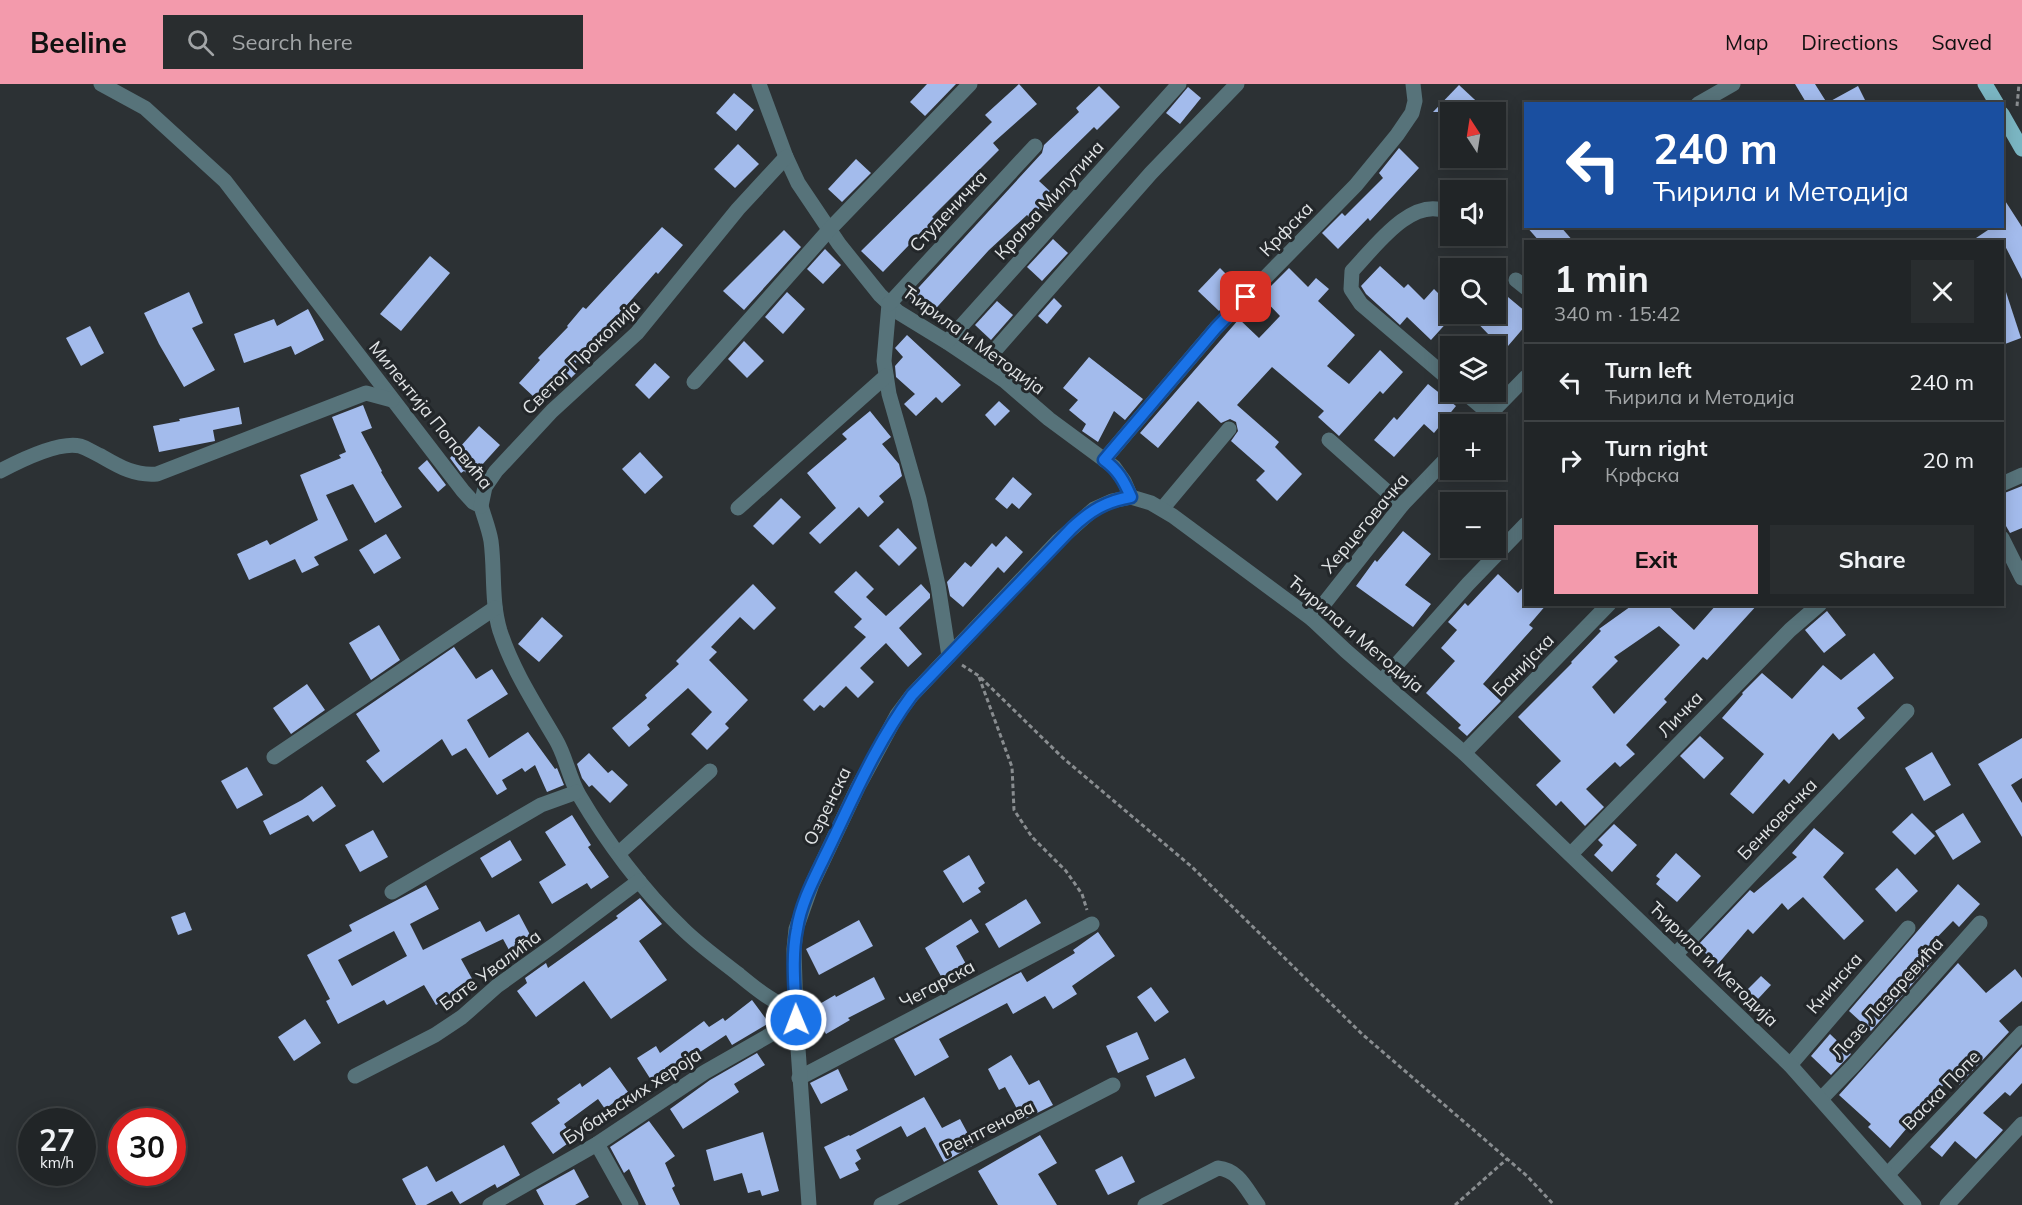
<!DOCTYPE html>
<meta charset="utf-8">
<style>
:root{--surface:#212527;--page:#292d2f;--text:#f1f3f6;--muted:#a2a5a7;--line:#3e4244;--accent:#f39aac}
body{margin:0;font-family:Mulish,sans-serif;background:var(--page);color:var(--text);height:100vh;display:flex;flex-direction:column;font-size:22px;white-space:nowrap}
*{box-sizing:border-box;margin:0}
p{font-size:20px;color:var(--muted)}
.icon{flex:none;width:33px;height:33px;fill:none;stroke:currentColor;stroke-width:2;stroke-linecap:round;stroke-linejoin:round}
.map{position:relative;flex:1;overflow:hidden}
.panel{position:absolute;left:1524px;top:156px;width:480px;height:366px;display:flex;flex-direction:column;background:var(--surface);border-radius:0px;box-shadow:0 3px 15px #0003,0 0 0 2px var(--line)}
.panel>*{flex:none}
.hud{position:absolute;left:1524px;top:18px;width:480px;height:126px;border-radius:0px;box-shadow:0 3px 15px #0003,0 0 0 2px var(--line);background:#1a4fa0;color:#fff;overflow:hidden}
.needle{width:39px;rotate:348deg}
.controls{position:absolute;left:1440px;top:18px;display:grid;gap:12px}
.controls a{display:grid;place-items:center;width:66px;height:66px;border-radius:0px;background:var(--surface);box-shadow:0 3px 15px #0003,0 0 0 2px var(--line);font-size:30px}
.speed{position:absolute;left:18px;top:1024px;display:flex;gap:12px;font-size:30px;font-weight:700;text-align:center}
.speed>*{display:grid;place-content:center;width:78px;height:78px;border-radius:50%;background:var(--surface);box-shadow:0 3px 15px #0003,0 0 0 2px var(--line);line-height:1}
.speed small{font-size:15px;font-weight:400}
.speed .limit{border:9px solid #d22;background:#fff;color:#111}
.pin{position:absolute;display:grid;place-items:center;width:51px;height:51px;color:#fff;margin:-26px;border-radius:12px;box-shadow:0 3px 9px #0006}
.me{position:absolute;width:66px;margin:-33px;rotate:359deg;stroke-linejoin:round;filter:drop-shadow(0 0 4px #0008)}
.turn{display:flex;align-items:center;gap:21px;height:126px;padding:0 30px;font-size:27px}
.turn .icon{width:78px;height:78px;stroke-width:2.5}
.turn b{display:block;font-size:42px;line-height:51px}
.round{display:grid;place-items:center;flex:none;width:63px;height:63px;border-radius:0px;background:var(--page)}
.headline{display:flex;align-items:center;justify-content:space-between;height:102px;padding:0 30px}
h1{font-size:36px;font-weight:700;line-height:45px}
.action{display:flex;gap:12px;margin-top:auto;padding:12px 30px}
.action a{flex:1;height:69px;border-radius:0px;background:var(--accent);color:#111;font-size:24px;font-weight:700;line-height:69px;text-align:center}
.action a+a{background:var(--page);color:var(--text)}
ul{padding:0;list-style:none}
li{display:flex;align-items:center;gap:18px;height:78px;padding:0 30px;border-top:2px solid var(--line)}
li div{flex:1}
li b{display:block;font-size:22px}
li em{font-style:normal}
header{display:flex;align-items:center;gap:36px;box-sizing:border-box;height:84px;padding:0 30px;background:var(--accent);color:#111}
header strong{font-size:28px}
nav{display:flex;gap:33px;margin-inline-start:auto;font-size:21px}
.search{width:420px;height:54px;background:var(--page);display:flex;align-items:center;gap:15px;box-sizing:border-box;padding:0 21px;border-radius:0px;color:var(--muted);font-size:22px}
.map>svg:first-child{display:block}
.building{fill:#a3bbec;fill-rule:evenodd}
.lines{fill:none;stroke-linecap:round;stroke-linejoin:round}
.path{stroke:#898d90;stroke-width:3;stroke-dasharray:4.5 3;stroke-linecap:butt}
.minor{stroke:#57737a;stroke-width:15}
.major{stroke:#7bb6c3;stroke-width:15}
.route-casing{stroke:#114b97;stroke-width:15}
.route{stroke:#1a73e8;stroke-width:10}
.labels{text-anchor:middle;dominant-baseline:central;stroke-width:6;stroke-linejoin:round;paint-order:stroke}
.street-label{font-size:18px;fill:#e1e4e6;stroke:#23272a}
</style>
<header>
<strong>Beeline</strong>
<div class="search"><svg class="icon" aria-label="search" viewBox="0 0 24 24"><circle cx="10" cy="10" r="6"/><path d="M15 15l6 6"/></svg>Search here</div>
<nav><a>Map</a><a>Directions</a><a>Saved</a></nav>
</header>
<div class="map">
<svg width="2022" height="1121" viewBox="0 0 2022 1121">
<rect width="100%" height="100%" fill="#2c3134"/>
<g class="building">
<polygon points="927,0 956,0 925,32 910,18"/>
<polygon points="1019,0 1037,20 993,59 999,66 932,133 937,137 913,161 911,159 883,188 861,167 992,38 985,31"/>
<polygon points="1795,0 1815,0 1827,19 1858,2 1867,20 1807,20"/>
<polygon points="1459,1 1488,28 1433,28"/>
<polygon points="1099,2 1120,23 1097,46 1094,43 1039,97 1053,110 1030,134 1027,131 989,166 929,232 909,214 1042,69 1044,61 1079,28 1076,24"/>
<polygon points="1188,3 1201,14 1180,40 1166,29"/>
<polygon points="734,9 754,26 736,47 716,29"/>
<polygon points="738,60 759,80 735,104 714,85"/>
<polygon points="1399,64 1419,84 1370,137 1368,134 1338,165 1322,149 1342,129 1345,132 1383,94 1379,89"/>
<polygon points="856,75 871,89 842,118 828,105"/>
<polygon points="2002,112 2022,143 2022,195 2002,156 1970,158 1994,142 2002,142"/>
<polygon points="1526,142 1560,142 1574,158 1540,158"/>
<polygon points="662,143 683,161 658,190 656,188 573,282 578,287 565,300 556,291 535,314 519,299 540,276 538,274 568,243 567,242 583,223 586,225"/>
<polygon points="784,146 801,163 744,226 723,207"/>
<polygon points="1053,155 1068,169 1042,197 1027,183"/>
<polygon points="825,165 841,181 823,200 807,185"/>
<polygon points="430,172 450,189 401,247 380,230"/>
<polygon points="1380,182 1404,204 1408,200 1424,216 1434,205 1443,214 1450,205 1450,235 1431,256 1407,233 1400,241 1366,210 1361,202"/>
<polygon points="1220,184 1241,205 1219,227 1198,207"/>
<polygon points="1289,184 1308,203 1316,194 1329,205 1318,217 1355,251 1327,282 1349,300 1380,266 1403,288 1383,310 1380,307 1339,352 1318,333 1324,327 1272,283 1237,321 1279,358 1275,363 1302,390 1277,417 1256,396 1265,387 1231,357 1238,347 1236,338 1230,335 1221,339 1198,317 1158,364 1140,349 1239,235 1259,254 1280,232 1261,212"/>
<polygon points="1496,203 1526,228 1526,241 1496,276 1496,262 1476,262 1489,251 1469,230 1496,230"/>
<polygon points="2005,205 2021,254 2005,260 2002,251 2002,206"/>
<polygon points="189,208 203,239 192,244 215,286 184,303 159,260 144,229"/>
<polygon points="787,208 805,225 783,250 765,233"/>
<polygon points="1054,214 1062,222 1047,240 1038,232"/>
<polygon points="997,217 1013,231 991,256 975,241"/>
<polygon points="308,225 324,256 295,271 291,262 244,279 234,250 274,235 277,242"/>
<polygon points="90,242 104,269 81,282 66,254"/>
<polygon points="907,251 961,301 942,319 936,313 916,332 904,320 915,310 896,293 895,282 903,273 895,264"/>
<polygon points="744,257 764,277 747,294 728,275"/>
<polygon points="1089,273 1143,315 1125,336 1114,327 1098,358 1082,347 1086,340 1069,326 1078,316 1063,304"/>
<polygon points="655,279 670,293 649,315 635,301"/>
<polygon points="1428,300 1456,322 1434,349 1424,340 1394,373 1374,356 1394,333 1397,336"/>
<polygon points="999,317 1010,327 995,342 985,331"/>
<polygon points="363,321 372,344 361,348 382,387 381,388 402,423 375,439 353,400 326,411 348,456 314,473 319,481 302,489 295,475 249,496 237,470 267,456 270,461 318,436 300,391 341,374 339,371 346,368 332,333"/>
<polygon points="239,323 242,340 213,346 215,357 159,368 153,342 180,337 179,335"/>
<polygon points="870,327 891,353 882,360 899,380 902,392 879,412 884,418 868,433 859,423 820,460 809,449 836,424 807,389 847,355 842,350"/>
<polygon points="479,342 500,361 471,393 464,387 461,389 450,374"/>
<polygon points="640,368 663,393 645,410 622,385"/>
<polygon points="427,376 446,401 438,408 418,384"/>
<polygon points="1013,393 1032,410 1019,425 1012,419 1007,425 995,415"/>
<polygon points="2022,402 2022,444 2010,449 2002,435 2002,410"/>
<polygon points="781,414 801,433 773,461 753,442"/>
<polygon points="898,444 917,464 899,482 879,462"/>
<polygon points="1403,447 1431,470 1405,501 1431,520 1413,543 1356,502 1375,476 1377,478"/>
<polygon points="386,450 401,474 374,490 359,466"/>
<polygon points="1006,452 1023,468 1004,489 998,483 963,523 950,512 947,498 965,478 971,483 992,459 996,463"/>
<polygon points="856,487 874,505 866,513 886,532 921,500 930,510 930,514 899,544 922,570 908,583 886,559 860,584 874,598 858,614 846,602 824,624 820,621 814,627 803,616 866,553 854,543 862,535 834,508"/>
<polygon points="1498,490 1518,509 1526,500 1526,520 1547,520 1529,541 1533,544 1483,600 1501,617 1467,652 1458,644 1461,641 1426,609 1455,577 1441,564 1457,546 1448,538 1465,519 1468,522"/>
<polygon points="753,500 776,524 754,546 740,533 711,563 717,568 709,576 748,616 725,640 729,644 707,666 691,650 712,628 688,604 647,641 650,645 629,663 612,644 647,614 645,611 679,580 676,577"/>
<path d="M1634,520H1666L1694,546L1717,520H1758L1707,576L1703,573L1664,615L1667,618L1626,661L1635,670L1620,683L1615,678L1586,705L1604,723L1585,742L1561,717L1556,722L1536,701L1561,677L1518,633L1572,579L1571,578L1601,547L1599,545ZM1659,542L1680,561L1614,630L1592,603L1618,577L1614,573Z"/>
<polygon points="1827,527 1846,551 1824,569 1805,546"/>
<polygon points="542,533 563,552 539,578 518,560"/>
<polygon points="379,541 400,576 371,596 349,559"/>
<polygon points="454,563 476,595 492,585 508,610 467,636 489,674 528,648 555,685 557,684 564,701 547,708 535,681 525,688 522,684 502,696 507,705 497,711 466,664 452,672 442,655 383,699 366,677 380,667 356,630"/>
<polygon points="1874,569 1894,594 1857,624 1865,634 1839,656 1833,649 1789,700 1784,695 1753,730 1730,710 1764,670 1722,634 1743,610 1742,609 1762,589 1792,615 1823,581 1841,596"/>
<polygon points="307,600 325,626 291,650 273,624"/>
<polygon points="1700,652 1724,674 1704,695 1680,672"/>
<polygon points="2022,654 2022,694 2011,701 2022,719 2022,753 1978,680"/>
<polygon points="1932,668 1951,701 1924,717 1905,684"/>
<polygon points="589,669 608,689 612,686 628,701 610,719 592,701 589,703 582,694 577,680"/>
<polygon points="247,683 263,711 237,725 221,697"/>
<polygon points="322,702 336,722 313,738 308,731 270,751 263,737 302,716"/>
<polygon points="1912,729 1935,752 1915,771 1892,748"/>
<polygon points="1963,729 1981,758 1953,776 1935,747"/>
<polygon points="572,731 591,761 588,763 609,793 591,805 587,799 552,820 539,798 566,781 545,748"/>
<polygon points="1614,740 1637,761 1612,788 1594,771 1603,761 1598,756"/>
<polygon points="1814,744 1844,769 1823,793 1864,837 1844,856 1803,813 1788,826 1782,819 1753,850 1748,845 1718,880 1697,862 1750,806 1754,809 1797,773 1792,769"/>
<polygon points="373,746 388,773 360,788 345,761"/>
<polygon points="510,756 522,776 492,794 480,774"/>
<polygon points="1676,769 1701,792 1677,818 1656,800 1660,795 1656,792"/>
<polygon points="969,771 985,799 978,804 981,808 963,819 943,787"/>
<polygon points="1897,784 1918,807 1896,828 1875,805"/>
<polygon points="1958,800 1980,820 1959,843 1953,837 1922,869 1932,878 1871,947 1849,927"/>
<path d="M426,801L439,825L410,840L423,866L480,837L486,848L519,830L536,862L515,877L503,855L461,875L475,900L436,921L424,901L387,921L384,916L338,940L326,917L330,915L307,871L352,847L349,841ZM394,847L407,872L352,902L338,876Z"/>
<polygon points="640,814 662,840 639,857 667,896 611,935 584,897 536,933 517,907 527,899 525,894 546,879 548,884 618,834 616,832"/>
<polygon points="1026,815 1041,839 999,864 985,840"/>
<polygon points="185,828 192,846 178,851 171,833"/>
<polygon points="971,835 979,848 956,862 966,880 942,894 925,864"/>
<polygon points="859,836 873,862 819,891 806,865"/>
<polygon points="1098,848 1115,872 1072,902 1077,910 1053,925 1045,912 1013,930 1007,919 939,955 949,973 915,992 894,955 1021,888 1027,898 1075,869 1073,866"/>
<polygon points="1958,879 1986,909 2015,885 2022,894 2022,917 1999,937 2009,948 1959,1001 1951,992 1890,1064 1868,1043 1871,1040 1839,1011"/>
<polygon points="1761,892 1771,901 1757,916 1747,906"/>
<polygon points="874,893 885,915 848,934 850,936 826,950 811,925 835,911 836,913"/>
<polygon points="1151,903 1169,928 1155,938 1137,913"/>
<polygon points="752,916 769,939 732,961 726,951 653,999 637,974 656,962 660,969 704,937 709,943 723,934 725,937"/>
<polygon points="305,935 321,959 294,977 278,953"/>
<polygon points="1137,948 1149,975 1118,989 1106,962"/>
<polygon points="1830,950 1851,970 1831,991 1811,972"/>
<polygon points="2022,963 2022,999 2010,1012 2005,1008 1983,1029 2003,1046 1976,1075 1955,1057 1942,1073 1930,1063"/>
<polygon points="757,969 765,981 734,1000 739,1008 683,1045 670,1025 710,996"/>
<polygon points="1011,971 1029,1001 1039,996 1053,1021 1023,1036 1005,1003 999,1006 988,985"/>
<polygon points="1185,974 1195,994 1155,1013 1146,992"/>
<polygon points="610,983 628,1008 605,1025 598,1015 564,1040 574,1055 553,1070 531,1039 560,1019 557,1015 580,999 582,1003"/>
<polygon points="838,985 848,1006 821,1020 810,999"/>
<polygon points="924,1013 942,1044 960,1035 974,1061 944,1078 925,1043 907,1053 901,1042 856,1066 861,1075 855,1079 859,1086 840,1095 824,1063 849,1051 850,1052"/>
<polygon points="649,1037 675,1072 665,1079 675,1102 672,1104 680,1121 646,1121 629,1085 624,1089 610,1063"/>
<polygon points="763,1048 779,1107 762,1112 760,1106 748,1109 742,1089 714,1097 706,1066"/>
<polygon points="1040,1051 1057,1079 1038,1090 1057,1121 998,1121 978,1087"/>
<polygon points="504,1061 520,1091 497,1104 495,1100 460,1120 452,1107 426,1121 416,1121 402,1095 427,1082 436,1098"/>
<polygon points="1122,1072 1135,1098 1108,1111 1095,1086"/>
<polygon points="574,1085 589,1113 575,1121 544,1121 536,1106"/>
</g>
<g class="lines">
<g class="path">
<polyline points="2017,22 2019,0"/>
<polyline points="962,581 979,592 1063,674 1192,783 1362,950 1527,1092 1554,1121"/>
<polyline points="979,593 1012,683 1014,726 1032,753 1066,787 1082,810 1087,826"/>
<polyline points="1455,1121 1507,1075"/>
</g>
<g class="minor">
<path d="M101,0L145,24L225,97L463,407L473,418L481,422C484,433 489,445 491,457C495,487 491,517 500,547C513,587 535,620 556,656C566,673 569,694 579,711C606,757 643,807 682,844C699,861 719,875 738,890C755,904 774,920 795,926"/>
<polyline points="759,0 786,73 798,99 839,160 880,211 898,228 947,258 1005,297 1049,335 1114,383 1124,397 1131,413"/>
<polyline points="1698,20 1733,0"/>
<path d="M1447,128C1412,111 1374,164 1352,187L1351,205L1361,220L1450,296"/>
<polyline points="1516,196 1526,204"/>
<polyline points="889,220 884,277 889,310 919,415 938,501 949,572"/>
<polyline points="889,220 1035,62"/>
<polyline points="947,258 1179,0"/>
<polyline points="982,281 1151,89 1237,0"/>
<polyline points="694,298 829,146 970,0"/>
<polyline points="1464,308 1490,330"/>
<polyline points="1480,340 1526,293"/>
<polyline points="1329,356 1402,421"/>
<polyline points="1104,376 1216,244 1356,101 1397,51 1412,29 1415,17 1413,0"/>
<path d="M0,387C19,377 59,357 80,362C87,364 94,369 101,372C120,383 135,392 157,390L366,309L392,316"/>
<polyline points="2002,400 2022,391"/>
<polyline points="481,422 485,403 496,387 552,327 637,249 738,125 786,73"/>
<polyline points="738,424 886,292"/>
<polyline points="1162,425 1229,345"/>
<polyline points="2002,454 2022,494"/>
<polyline points="1312,535 1402,421 1450,371"/>
<polyline points="1382,597 1468,500 1526,440"/>
<polyline points="1464,669 1609,520"/>
<polyline points="274,673 495,524"/>
<polyline points="619,769 710,687"/>
<polyline points="1571,770 1790,546 1820,520"/>
<polyline points="392,808 541,721 577,708"/>
<polyline points="1675,871 1907,627"/>
<polyline points="1790,981 1908,844"/>
<polyline points="355,992 435,951 462,933 497,902 554,861 639,797"/>
<polyline points="799,994 1092,840"/>
<polyline points="1821,1015 1853,982 1980,839"/>
<polyline points="597,1060 631,1121"/>
<polyline points="1888,1090 2022,949"/>
<polyline points="490,1121 597,1060 705,988 796,936"/>
<polyline points="809,1121 796,936 794,865 796,845 812,800 858,703 897,631 912,611 1059,456 1094,425 1112,417 1131,413 1151,419 1173,432 1312,535 1346,567 1464,669 1790,981 1914,1121"/>
<polyline points="881,1121 1113,1001"/>
<path d="M1145,1121L1218,1084C1239,1086 1246,1105 1258,1121"/>
<polyline points="1947,1121 2022,1040"/>
</g>
<g class="major">
<polyline points="1985,0 1997,20"/>
<polyline points="2002,30 2022,65"/>
</g>
</g>
<g class="lines">
<g class="route-casing">
<path id="route" d="M796,936C795,906 791,874 797,845C801,819 814,795 825,772C852,717 875,661 912,611L1072,444C1090,427 1106,417 1131,413C1124,397 1118,386 1104,376L1216,244L1246,213"/>
</g>
<use href="#route" class="route"/>
</g>
<g class="labels">
<g class="street-label">
<text transform="translate(1049 116) rotate(-48)">Краља Милутина</text>
<text transform="translate(948 127) rotate(-47)">Студеничка</text>
<text transform="translate(1286 145) rotate(-46)">Крфска</text>
<text transform="translate(974 256) rotate(36)">Ћирила и Методија</text>
<text transform="translate(581 273) rotate(-44)">Светог Прокопија</text>
<text transform="translate(431 331) rotate(51)">Милентија Поповића</text>
<text transform="translate(1365 439) rotate(-50)">Херцеговачка</text>
<text transform="translate(1356 550) rotate(40)">Ћирила и Методија</text>
<text transform="translate(1523 581) rotate(-46)">Банијска</text>
<text transform="translate(1680 630) rotate(-46)">Личка</text>
<text transform="translate(827 722) rotate(-64)">Озренска</text>
<text transform="translate(1777 735) rotate(-46)">Бенковачка</text>
<text transform="translate(1714 880) rotate(44)">Ћирила и Методија</text>
<text transform="translate(490 886) rotate(-37)">Бате Увалића</text>
<text transform="translate(1834 899) rotate(-49)">Книнска</text>
<text transform="translate(937 900) rotate(-28)">Чегарска</text>
<text transform="translate(1887 914) rotate(-48)">Лазе Лазаревића</text>
<text transform="translate(1941 1006) rotate(-46)">Васка Попе</text>
<text transform="translate(632 1012) rotate(-33)">Бубањских хероја</text>
<text transform="translate(988 1044) rotate(-27)">Рентгенова</text>
</g>
</g>
</svg>
<div class="controls">
<a><svg class="needle" viewBox="-14 -14 28 28"><path d="M0-13l5 13h-10z" fill="#e53935"/><path d="M0 13l5-13h-10z" fill="#a2a5a7"/></svg></a>
<a><svg class="icon" aria-label="sound" viewBox="0 0 24 24"><path d="M4 9h4l5-4v14l-5-4H4zM17 9q2 3 0 6"/></svg></a>
<a><svg class="icon" aria-label="search" viewBox="0 0 24 24"><circle cx="10" cy="10" r="6"/><path d="M15 15l6 6"/></svg></a>
<a><svg class="icon" aria-label="layers" viewBox="0 0 24 24"><path d="M12 4l9 5-9 5-9-5zM3 14l9 5 9-5"/></svg></a>
<a>+</a>
<a>−</a>
</div>
<div class="speed"><div>27<small>km/h</small></div><div class="limit">30</div></div>
<div class="pin" style="left:1246px;top:213px;background:#d93025"><svg class="icon" aria-label="arrive" viewBox="0 0 24 24"><path d="M6 21V4h12l-3 4 3 4H6"/></svg></div>
<svg class="me" style="left:796px;top:936px" viewBox="-20 -20 40 40"><circle r="17" fill="#1a73e8" stroke="#fff" stroke-width="3"/><path d="M0-11L8 9 0 5-8 9z" fill="#fff"/></svg>
<div class="hud">
<div class="turn"><svg class="icon" aria-label="left" viewBox="0 0 24 24"><path d="M17 20v-9H6M10 6l-5 5 5 5"/></svg><div><b>240 m</b>Ћирила и Методија</div></div>
</div>
<section class="panel">
<div class="headline"><div><h1>1 min</h1><p>340 m · 15:42</p></div><a class="round"><svg class="icon" aria-label="close" viewBox="0 0 24 24"><path d="M6 6l12 12M18 6L6 18"/></svg></a></div>
<ul>
<li><svg class="icon" aria-label="left" viewBox="0 0 24 24"><path d="M17 20v-9H6M10 6l-5 5 5 5"/></svg><div><b>Turn left</b><p>Ћирила и Методија</p></div><em>240 m</em></li>
<li><svg class="icon" aria-label="right" viewBox="0 0 24 24"><path d="M7 20v-9h11M14 6l5 5-5 5"/></svg><div><b>Turn right</b><p>Крфска</p></div><em>20 m</em></li>
</ul>
<div class="action"><a>Exit</a><a>Share</a></div>
</section>
</div>
